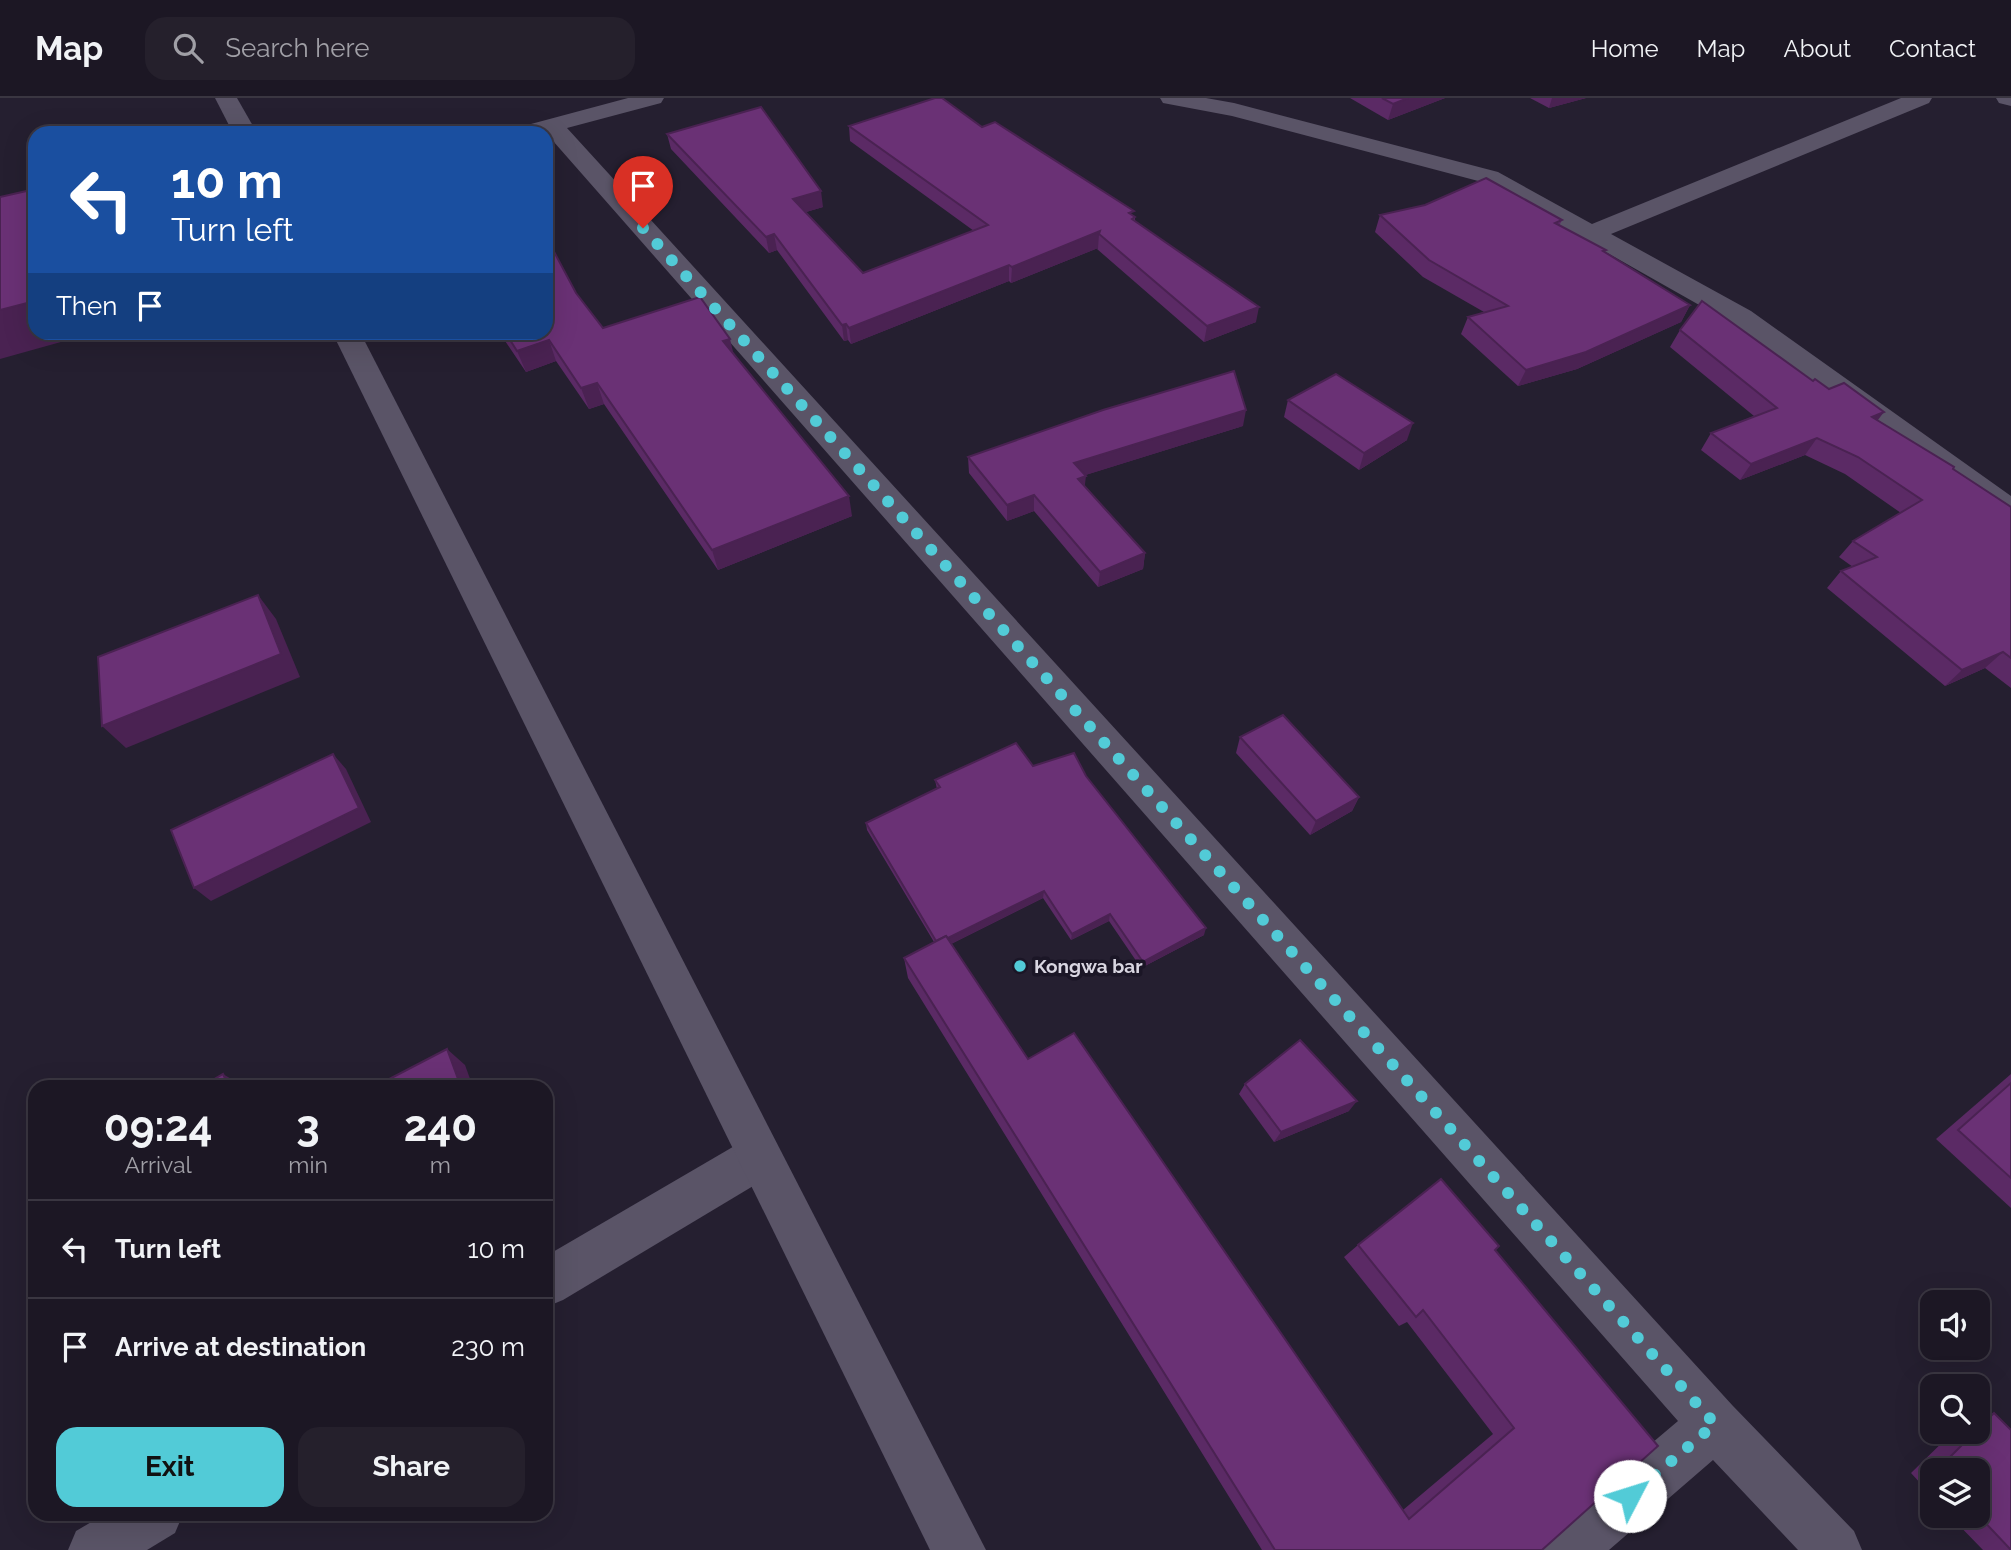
<!DOCTYPE html>
<style>
:root{--surface:#1c1724;--page:#25202c;--text:#f1f3f6;--muted:#a09fa6;--line:#3a3641;--accent:#52cbd7}
body{margin:0;font-family:Raleway,sans-serif;background:var(--page);color:var(--text);height:100vh;display:flex;flex-direction:column;font-size:26px;white-space:nowrap}
*{box-sizing:border-box;margin:0}
p{font-size:23px;color:var(--muted)}
.icon{flex:none;width:38px;height:38px;fill:none;stroke:currentColor;stroke-width:2;stroke-linecap:round;stroke-linejoin:round}
.map{position:relative;flex:1;overflow:hidden}
.panel{position:absolute;left:28px;top:982px;width:525px;height:441px;display:flex;flex-direction:column;background:var(--surface);border-radius:21px;box-shadow:0 7px 28px #0002,0 0 0 2px var(--line)}
.panel>*{flex:none}
.top-card{position:absolute;left:28px;top:28px;width:525px;height:214px;border-radius:21px;box-shadow:0 7px 28px #0002,0 0 0 2px var(--line);background:#1a4fa0;color:#fff;overflow:hidden}
.fabs{position:absolute;left:1920px;top:1192px;display:grid;gap:14px}
.fabs a{display:grid;place-items:center;width:70px;height:70px;border-radius:14px;background:var(--surface);box-shadow:0 7px 28px #0002,0 0 0 2px var(--line);font-size:35px}
.pin{position:absolute;display:grid;place-items:center;width:60px;height:60px;color:#fff;margin:-72px -30px;border-radius:50% 50% 50% 0;rotate:-45deg;box-shadow:0 0 7px #0007}
.pin .icon{rotate:45deg}
.me{position:absolute;width:77px;margin:-38px;rotate:50deg;stroke-linejoin:round;filter:drop-shadow(0 0 5px #0008)}
.turn{display:flex;align-items:center;gap:24px;height:147px;padding:0 28px;font-size:32px}
.turn .icon{width:91px;height:91px;stroke-width:2.5}
.turn b{display:block;font-size:49px;line-height:60px}
.then{display:flex;align-items:center;height:66px;padding:0 28px;background:#0003;gap:14px;font-size:26px}
.eta{display:flex;justify-content:space-evenly;align-items:center;height:119px;text-align:center}
.eta b{font-size:42px;font-weight:700;line-height:49px}
.action{display:flex;gap:14px;margin-top:auto;padding:14px 28px}
.action a{flex:1;height:80px;border-radius:21px;background:var(--accent);color:#111;font-size:28px;font-weight:700;line-height:80px;text-align:center}
.action a+a{background:var(--page);color:var(--text)}
ul{padding:0;list-style:none}
li{display:flex;align-items:center;gap:21px;height:98px;padding:0 28px;border-top:2px solid var(--line)}
li div{flex:1}
li b{display:block;font-size:26px}
li em{font-style:normal}
header{display:flex;align-items:center;gap:42px;box-sizing:border-box;height:98px;padding:0 35px;background:var(--surface);border-bottom:2px solid var(--line)}
header strong{font-size:33px}
nav{display:flex;gap:38px;margin-inline-start:auto;font-size:24px}
.search{width:490px;height:63px;background:var(--page);display:flex;align-items:center;gap:18px;box-sizing:border-box;padding:0 24px;border-radius:21px;color:var(--muted);font-size:26px}
.map>svg:first-child{display:block}
.lines{fill:none;stroke-linecap:round;stroke-linejoin:round}
.street{fill:#5a5467;fill-rule:evenodd}
.secondary{fill:#5a5467;fill-rule:evenodd}
.wall{fill:#5b2a65}
.shaded-wall{fill:#4a2252}
.building{fill:#6a3175;stroke:#4a2252;stroke-width:2}
.route{stroke:#52cbd7;stroke-width:12;stroke-dasharray:0 21.6}
.poi-dot{fill:#52cbd7;stroke:#1b1626;stroke-width:2.5}
.labels{text-anchor:middle;dominant-baseline:central;stroke-width:7;stroke-linejoin:round;paint-order:stroke}
.poi-label{font-size:19px;font-weight:bold;fill:#d9d6e1;stroke:#1b1626;text-anchor:start}
</style>
<header>
<strong>Map</strong>
<div class="search"><svg class="icon" aria-label="search" viewBox="0 0 24 24"><circle cx="10" cy="10" r="6"/><path d="M15 15l6 6"/></svg>Search here</div>
<nav><a>Home</a><a>Map</a><a>About</a><a>Contact</a></nav>
</header>
<div class="map">
<svg width="2011" height="1452" viewBox="0 0 2011 1452">
<rect width="100%" height="100%" fill="#251f30"/>
<g class="lines">
<g class="street">
<polygon points="628,0 664,0 661,5 567,30 1733,1308 1854,1433 1862,1452 1798,1452 1713,1362 1609,1452 1540,1452 1548,1433 1678,1323 546,35 512,35 516,30"/>
<polygon points="1160,0 1206,0 1234,5 1498,74 1592,126 1901,0 1932,0 1929,5 1611,136 1751,213 2011,398 2011,425 2000,422 1731,225 1482,84 1232,18 1163,5"/>
<polygon points="1996,0 2011,0 2011,8 1999,5"/>
<polygon points="759,1036 775,1043 782,1059 775,1075 563,1202 546,1209 546,1158 743,1043"/>
<polygon points="105,1416 183,1416 175,1435 147,1452 68,1452 76,1433"/>
</g>
<g class="secondary">
<polygon points="215,0 237,0 257,35 233,35"/>
<polygon points="332,234 360,234 986,1452 930,1452"/>
</g>
</g>
<g class="wall">
<polygon points="1350,0 1445,0 1388,22"/>
<polygon points="1530,0 1586,0 1549,10"/>
<polygon points="849,28 982,29 1135,119 1135,123 1256,224 1204,244 1097,151 1098,150 1011,185 1009,183 851,246 848,242 844,243 777,152 769,155 671,51 667,36 823,109 806,114 863,175 974,133 850,43"/>
<polygon points="1380,117 1562,122 1559,128 1690,207 1681,224 1577,271 1518,288 1461,236 1468,219 1484,214 1423,179 1375,134"/>
<polygon points="576,195 603,230 734,257 852,418 718,472 604,306 589,311 556,263 526,274 499,234 546,234"/>
<polygon points="1680,232 1813,283 1878,322 2011,409 2011,590 1985,570 1945,588 1827,490 1841,473 1853,469 1839,459 1853,443 1901,415 1845,376 1805,357 1740,382 1701,352 1711,335 1754,318 1670,249"/>
<polygon points="1288,302 1407,342 1359,372 1284,319"/>
<polygon points="1243,328 1085,377 1085,388 1145,455 1143,471 1098,489 1034,413 1007,423 969,375 968,359"/>
<polygon points="1240,639 1359,699 1352,713 1310,737 1236,655"/>
<polygon points="1033,668 1086,678 1204,837 1141,870 1109,823 1071,842 1043,800 951,846 1028,961 1403,1412 1493,1336 1407,1224 1399,1228 1344,1159 1358,1147 1495,1152 1542,1452 1262,1452 908,880 904,860 934,844 867,732 866,725 937,691 935,682"/>
<polygon points="2011,976 2011,1110 1936,1041"/>
<polygon points="1245,986 1349,1013 1274,1044 1239,996"/>
<polygon points="1994,1315 2011,1452 1983,1452 1950,1418 1978,1418 1978,1372 1932,1372 1932,1398 1911,1375 1953,1334 1978,1334 1978,1317"/>
</g>
<g class="shaded-wall">
<polygon points="1408,0 1445,0 1388,22 1393,6"/>
<polygon points="1552,0 1586,0 1549,10"/>
<polygon points="821,93 823,109 796,117 793,101"/>
<polygon points="1100,133 1099,136 1098,150 1011,185 1012,169"/>
<polygon points="774,136 777,152 769,155 766,139"/>
<polygon points="1009,167 1009,183 851,246 849,230"/>
<polygon points="35,203 35,234 86,234 86,237 0,261 0,212"/>
<polygon points="1690,207 1681,224 1577,271 1518,288 1526,272"/>
<polygon points="1259,209 1256,224 1204,244 1207,228"/>
<polygon points="846,226 848,242 844,243 842,227"/>
<polygon points="730,241 735,262 723,243"/>
<polygon points="549,242 556,263 526,274 517,253"/>
<polygon points="597,285 604,306 589,311 581,290"/>
<polygon points="1246,312 1243,328 1073,381 1074,365"/>
<polygon points="1884,314 1871,331 1872,319"/>
<polygon points="1413,325 1407,342 1359,372 1364,355"/>
<polygon points="1817,340 1805,357 1740,382 1751,366"/>
<polygon points="1086,378 1084,394 1078,381"/>
<polygon points="1034,397 1034,413 1007,423 1007,407"/>
<polygon points="849,398 852,418 718,472 712,452"/>
<polygon points="1145,455 1143,471 1098,489 1100,474"/>
<polygon points="258,497 276,521 300,579 126,650 102,628"/>
<polygon points="2003,554 1985,570 1945,588 1962,572"/>
<polygon points="333,656 346,671 371,724 211,803 194,790"/>
<polygon points="1359,699 1352,713 1310,737 1316,723"/>
<polygon points="1044,793 1043,800 939,852 938,845"/>
<polygon points="1110,816 1109,823 1071,842 1072,836"/>
<polygon points="1206,830 1204,837 1141,870 1143,864"/>
<polygon points="447,951 465,967 473,989 461,989"/>
<polygon points="223,976 241,987 242,989 229,989"/>
<polygon points="1357,1003 1349,1013 1274,1044 1281,1034"/>
</g>
<g class="building">
<polygon points="935,0 942,0 982,29 995,24 1134,113 1129,115 1135,119 1132,121 1259,209 1207,228 1099,136 1100,133 1012,169 1009,167 849,230 846,226 842,227 774,136 766,139 667,36 761,9 821,93 793,101 863,175 988,127 849,28"/>
<polygon points="1382,0 1408,0 1393,6"/>
<polygon points="1486,80 1562,122 1555,125 1606,152 1603,153 1690,207 1586,254 1526,272 1468,219 1508,208 1429,162 1380,117 1425,107"/>
<polygon points="31,92 35,108 35,203 0,212 0,99"/>
<polygon points="551,148 576,195 603,230 700,199 730,241 723,243 849,398 712,452 597,285 581,290 549,242 517,253 505,234 546,234 546,150"/>
<polygon points="1702,203 1813,283 1815,281 1829,291 1844,285 1884,314 1872,319 1954,369 1953,371 2011,409 2011,560 2003,554 1962,572 1841,473 1877,459 1853,443 1922,402 1858,359 1817,340 1751,366 1711,335 1777,310 1680,232"/>
<polygon points="1234,273 1246,312 1074,365 1086,378 1078,381 1145,455 1100,474 1034,397 1007,407 968,359 1103,312"/>
<polygon points="1336,276 1413,325 1364,355 1288,302"/>
<polygon points="258,497 281,556 102,628 98,559"/>
<polygon points="1283,617 1359,699 1316,723 1240,639"/>
<polygon points="1016,645 1033,668 1074,655 1086,678 1206,830 1143,864 1110,816 1072,836 1044,793 948,840 946,838 936,843 866,725 940,689 935,682"/>
<polygon points="333,656 359,710 194,790 171,732"/>
<polygon points="946,838 1028,961 1074,935 1409,1421 1514,1330 1423,1212 1416,1219 1358,1147 1441,1081 1499,1148 1495,1152 1658,1348 1542,1452 1275,1452 904,860"/>
<polygon points="1300,942 1357,1003 1281,1034 1245,986"/>
<polygon points="447,951 461,989 374,989"/>
<polygon points="223,976 229,989 201,989"/>
<polygon points="2011,985 2011,1080 1958,1032"/>
<polygon points="1994,1315 2011,1332 2011,1452 1978,1417 1978,1372 1937,1372 1975,1334 1978,1334 1978,1331"/>
</g>
<g class="lines">
<polyline class="route" points="643,130 1715,1326 1630,1398"/>
</g>
<circle class="poi-dot" cx="1020" cy="868" r="7"/>
<g class="labels">
<g class="poi-label">
<text x="1034" y="868">Kongwa bar</text>
</g>
</g>
</svg>
<div class="fabs">
<a><svg class="icon" aria-label="sound" viewBox="0 0 24 24"><path d="M4 9h4l5-4v14l-5-4H4zM17 9q2 3 0 6"/></svg></a>
<a><svg class="icon" aria-label="search" viewBox="0 0 24 24"><circle cx="10" cy="10" r="6"/><path d="M15 15l6 6"/></svg></a>
<a><svg class="icon" aria-label="layers" viewBox="0 0 24 24"><path d="M12 4l9 5-9 5-9-5zM3 14l9 5 9-5"/></svg></a>
</div>
<div class="pin" style="left:643px;top:130px;background:#d93025"><svg class="icon" aria-label="arrive" viewBox="0 0 24 24"><path d="M6 21V4h12l-3 4 3 4H6"/></svg></div>
<svg class="me" style="left:1630px;top:1398px" viewBox="-20 -20 40 40"><circle r="19" fill="#fff"/><path d="M0-13L10 11 0 6-10 11z" fill="#52cbd7"/></svg>
<div class="top-card">
<div class="turn"><svg class="icon" aria-label="left" viewBox="0 0 24 24"><path d="M17 20v-9H6M10 6l-5 5 5 5"/></svg><div><b>10 m</b>Turn left</div></div>
<div class="then">Then<svg class="icon" aria-label="arrive" viewBox="0 0 24 24"><path d="M6 21V4h12l-3 4 3 4H6"/></svg></div>
</div>
<section class="panel">
<div class="eta">
<div><b>09:24</b><p>Arrival</p></div>
<div><b>3</b><p>min</p></div>
<div><b>240</b><p>m</p></div>
</div>
<ul>
<li><svg class="icon" aria-label="left" viewBox="0 0 24 24"><path d="M17 20v-9H6M10 6l-5 5 5 5"/></svg><div><b>Turn left</b></div><em>10 m</em></li>
<li><svg class="icon" aria-label="arrive" viewBox="0 0 24 24"><path d="M6 21V4h12l-3 4 3 4H6"/></svg><div><b>Arrive at destination</b></div><em>230 m</em></li>
</ul>
<div class="action"><a>Exit</a><a>Share</a></div>
</section>
</div>
